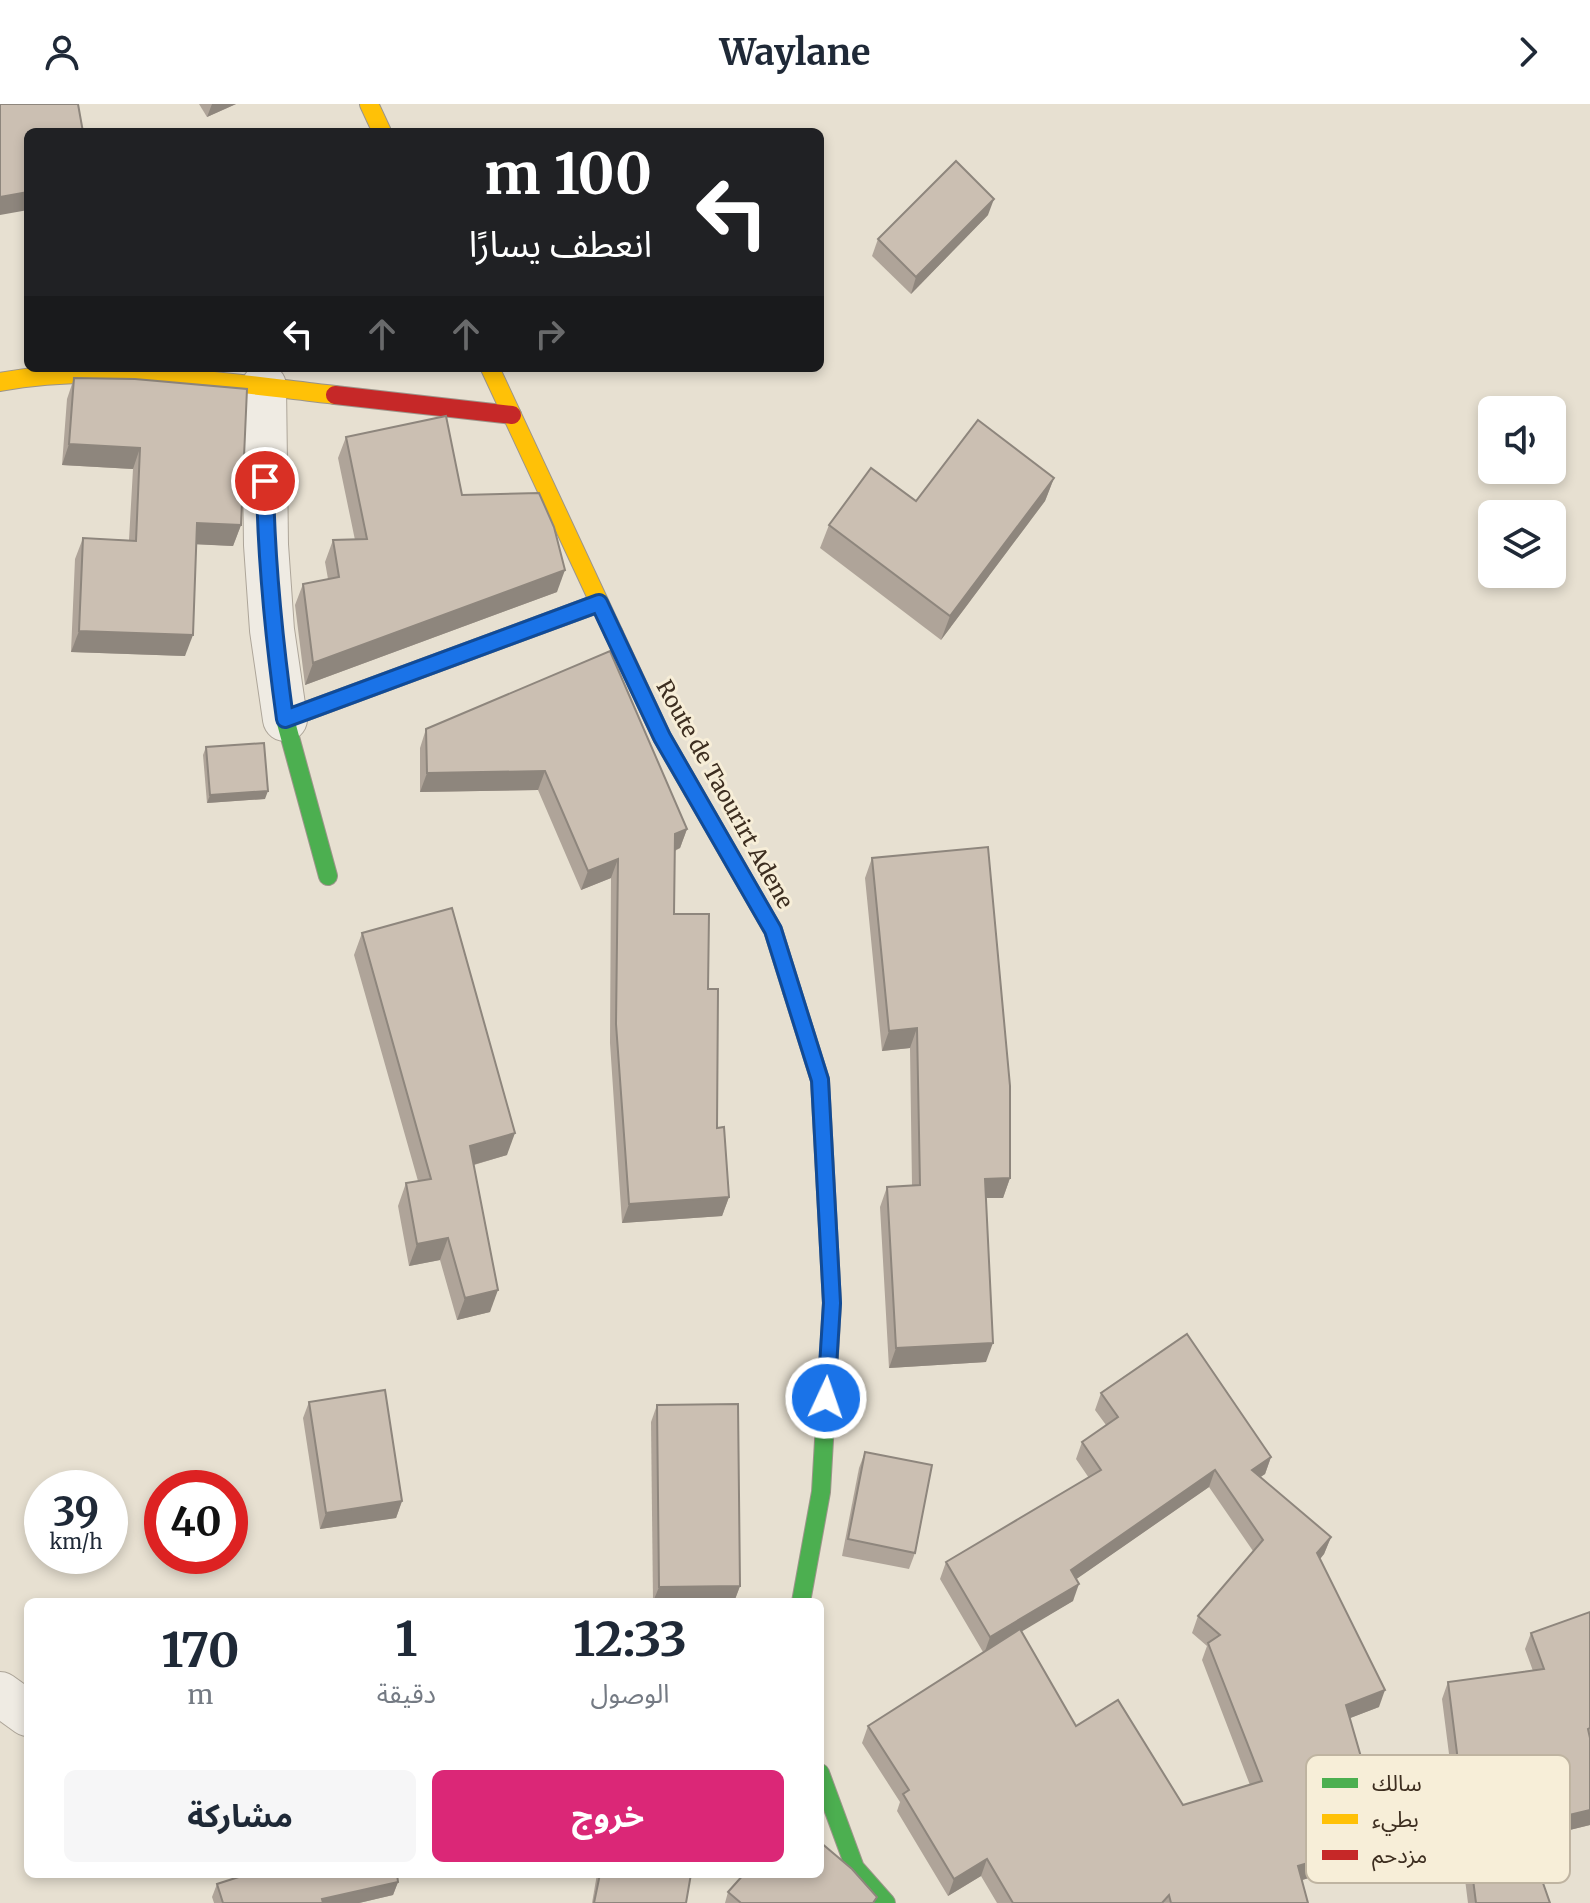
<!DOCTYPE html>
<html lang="ar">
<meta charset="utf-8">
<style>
:root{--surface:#fff;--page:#f6f6f7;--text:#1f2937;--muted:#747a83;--accent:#db2777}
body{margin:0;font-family:Merriweather,"Noto Sans Arabic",serif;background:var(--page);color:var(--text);direction:rtl;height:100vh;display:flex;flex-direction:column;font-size:30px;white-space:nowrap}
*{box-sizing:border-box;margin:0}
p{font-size:26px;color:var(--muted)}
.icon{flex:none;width:44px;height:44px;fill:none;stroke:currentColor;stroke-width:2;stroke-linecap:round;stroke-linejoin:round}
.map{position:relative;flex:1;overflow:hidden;direction:ltr}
.sheet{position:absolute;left:24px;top:1494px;width:800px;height:280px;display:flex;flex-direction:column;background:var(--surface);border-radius:12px;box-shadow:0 4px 12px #0003;direction:rtl}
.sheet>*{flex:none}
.hud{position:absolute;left:24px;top:24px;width:800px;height:244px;border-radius:12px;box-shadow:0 4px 12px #0003;direction:rtl;background:#202124;color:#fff;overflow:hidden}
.tools{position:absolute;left:1478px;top:292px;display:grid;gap:16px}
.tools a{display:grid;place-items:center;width:88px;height:88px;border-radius:12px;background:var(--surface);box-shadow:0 4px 12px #0003;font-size:40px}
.speed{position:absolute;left:24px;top:1366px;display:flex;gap:16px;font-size:40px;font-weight:700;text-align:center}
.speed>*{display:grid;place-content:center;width:104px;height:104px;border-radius:50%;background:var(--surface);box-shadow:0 4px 12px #0003;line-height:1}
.speed small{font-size:20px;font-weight:400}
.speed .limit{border:12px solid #d22;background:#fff;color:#111}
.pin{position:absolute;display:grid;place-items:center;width:68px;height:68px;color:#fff;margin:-34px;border:4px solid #fff;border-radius:50%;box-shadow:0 2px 8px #0007}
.me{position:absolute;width:88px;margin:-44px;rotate:3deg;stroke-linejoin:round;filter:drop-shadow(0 0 6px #0008)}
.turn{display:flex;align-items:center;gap:28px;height:168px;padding:0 40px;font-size:36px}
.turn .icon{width:104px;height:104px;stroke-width:2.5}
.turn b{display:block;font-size:56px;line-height:68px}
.lanes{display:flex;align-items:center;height:76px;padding:0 40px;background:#0003;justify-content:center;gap:40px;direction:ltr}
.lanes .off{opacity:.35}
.eta{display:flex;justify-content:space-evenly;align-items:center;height:136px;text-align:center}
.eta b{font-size:48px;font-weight:700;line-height:56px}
.primary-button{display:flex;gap:16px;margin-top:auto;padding:16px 40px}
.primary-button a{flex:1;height:92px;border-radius:12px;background:var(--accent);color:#fff;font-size:32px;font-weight:700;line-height:92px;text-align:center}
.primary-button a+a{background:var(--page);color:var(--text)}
header{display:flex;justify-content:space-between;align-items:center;height:104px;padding:0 40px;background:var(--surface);font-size:36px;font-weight:700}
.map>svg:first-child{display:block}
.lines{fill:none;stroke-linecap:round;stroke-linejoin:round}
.street-casing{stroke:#ada599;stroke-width:46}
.fast-casing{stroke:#9c958a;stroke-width:20}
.slow-casing{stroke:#9c958a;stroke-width:20}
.jam-casing{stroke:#9c958a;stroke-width:20}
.street{stroke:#efebe3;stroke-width:44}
.fast{stroke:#4caf50;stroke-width:18}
.slow{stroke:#ffc107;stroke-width:18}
.jam{stroke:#c62828;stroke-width:18}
.wall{fill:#afa499;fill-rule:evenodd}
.shaded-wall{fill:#8e867d}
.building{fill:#cbbfb2;stroke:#8e867d;stroke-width:2}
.route-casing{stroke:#114b97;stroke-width:20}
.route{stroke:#1a73e8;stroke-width:14}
.labels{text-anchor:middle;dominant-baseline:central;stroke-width:6;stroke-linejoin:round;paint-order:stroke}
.street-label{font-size:22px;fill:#3d2e20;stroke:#f7eed8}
.key{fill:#f7eed8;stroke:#bfb4a1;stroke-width:2}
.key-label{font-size:22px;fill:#3d2e20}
</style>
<header><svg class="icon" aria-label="forward" viewBox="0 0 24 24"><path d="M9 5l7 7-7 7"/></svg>Waylane<svg class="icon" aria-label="person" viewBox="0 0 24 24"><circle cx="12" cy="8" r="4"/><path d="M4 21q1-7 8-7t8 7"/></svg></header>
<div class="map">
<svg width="1590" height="1799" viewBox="0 0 1590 1799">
<rect width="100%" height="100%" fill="#e7e0d1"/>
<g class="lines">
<g class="street-casing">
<g id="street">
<polyline points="264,282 266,441 272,526 285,615"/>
<polyline points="0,1590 28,1610"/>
</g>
</g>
<g class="fast-casing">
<g id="fast">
<polyline points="328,772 285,615 599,499"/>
<polyline points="792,887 820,976 832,1199 821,1388 801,1498"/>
<polyline points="820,1669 855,1764 886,1799"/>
</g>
</g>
<g class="slow-casing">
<g id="slow">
<polyline points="369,0 382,28"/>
<polyline points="490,264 614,530"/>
<path d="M0,278C105,258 229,279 335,291"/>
</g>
</g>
<g class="jam-casing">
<g id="jam">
<polyline points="335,291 512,311"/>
<polyline points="614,530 662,633 773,826 792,887"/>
</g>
</g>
<use href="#street" class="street"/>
<use href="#fast" class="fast"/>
<use href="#slow" class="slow"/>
<use href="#jam" class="jam"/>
</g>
<g class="wall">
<polygon points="199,0 236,0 207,13"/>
<polygon points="988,111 911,190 872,152 878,135"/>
<polygon points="74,274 241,421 233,442 196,440 185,552 71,548 75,455 83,434 129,436 133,365 62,361 67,295"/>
<polygon points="346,333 462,391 557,488 305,581 295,501 303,480 328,475 325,458 333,436 355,436 338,354"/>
<polygon points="1054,374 1045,397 941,536 820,444 829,421 916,397"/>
<polygon points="610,547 687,725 680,744 675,747 674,810 708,885 717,1024 729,1093 722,1112 622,1119 610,939 611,774 581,786 538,686 420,688 420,644 426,625"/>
<polygon points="206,643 265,695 207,699 203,651"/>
<polygon points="872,754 1010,1074 1003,1094 986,1094 986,1258 889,1264 880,1103 887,1083 912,1082 910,944 882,947 865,774"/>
<polygon points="362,829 507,1051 474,1061 490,1208 457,1216 440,1156 409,1162 398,1102 406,1079 418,1077 354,851"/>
<path d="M1101,1289L1271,1353L1265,1370L1260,1373L1331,1433L1324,1450L1320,1455L1379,1603L1350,1614L1385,1736L1379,1753L1302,1776L1308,1799H997L981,1772L948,1792L897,1707L900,1698L862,1639L868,1622L983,1548L940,1475L946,1458L1089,1374L1076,1355L1082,1338L1106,1321L1095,1306ZM1209,1383L1253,1447L1198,1512L1192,1529L1207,1542L1202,1556L1250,1681L1183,1701L1076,1622L1021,1527L1073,1497L1076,1475Z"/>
<polygon points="309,1298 402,1397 396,1414 320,1425 303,1314"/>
<polygon points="657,1301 740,1482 734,1498 653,1498 651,1318"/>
<polygon points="865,1348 915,1449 909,1465 842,1452 859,1364"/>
<polygon points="1590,1508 1590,1721 1528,1736 1550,1799 1468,1799 1442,1595 1448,1578 1533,1567 1525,1545 1531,1529"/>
<polygon points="597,1770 691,1770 686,1799 592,1799"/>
<polygon points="398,1778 393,1791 359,1799 214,1799 212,1793 217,1780"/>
<polygon points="728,1788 875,1799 725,1799"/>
</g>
<g class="shaded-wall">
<polygon points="212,0 236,0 207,13"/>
<polygon points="28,88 28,106 0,111 0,93"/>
<polygon points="994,95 988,111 911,190 916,173"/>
<polygon points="69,340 140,344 133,365 62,361"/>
<polygon points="1054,374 1045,397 941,536 950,512"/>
<polygon points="197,419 241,421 233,442 190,440"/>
<polygon points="565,466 557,488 305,581 313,559"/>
<polygon points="79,527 193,531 185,552 71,548"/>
<polygon points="545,667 538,686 420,688 427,669"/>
<polygon points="268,687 265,695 207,699 210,691"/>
<polygon points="687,725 680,744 668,749 675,730"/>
<polygon points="618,755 611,774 581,786 588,767"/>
<polygon points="917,924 910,944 882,947 889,927"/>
<polygon points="515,1029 507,1051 462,1064 470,1042"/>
<polygon points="1010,1074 1003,1094 978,1094 985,1075"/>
<polygon points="729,1093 722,1112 622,1119 629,1100"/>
<polygon points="448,1134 440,1156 409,1162 417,1140"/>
<polygon points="498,1186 490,1208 457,1216 465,1194"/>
<polygon points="993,1239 986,1258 889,1264 896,1244"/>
<polygon points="1271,1353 1265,1370 1246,1383 1252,1366"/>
<polygon points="1215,1366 1209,1383 1065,1483 1071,1466"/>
<polygon points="402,1397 396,1414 320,1425 326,1409"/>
<polygon points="1331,1433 1324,1450 1311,1466 1317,1449"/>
<polygon points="1079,1480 1073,1497 984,1550 990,1533"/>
<polygon points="740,1482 734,1498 653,1498 659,1483"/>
<polygon points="1385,1586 1379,1603 1340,1618 1346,1601"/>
<polygon points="1590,1706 1590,1721 1517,1739 1523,1722"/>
<polygon points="1385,1736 1379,1753 1292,1779 1298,1762"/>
<polygon points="987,1755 981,1772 948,1792 954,1775"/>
<polygon points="398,1778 393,1791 359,1799 321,1799 322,1795"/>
</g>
<g class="building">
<polygon points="0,0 78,0 83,28 28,28 28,88 0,93"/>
<polygon points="956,57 994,95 916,173 878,135"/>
<polygon points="74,274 135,275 247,285 241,421 197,419 193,531 79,527 83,434 136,437 140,344 69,340"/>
<polygon points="446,312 462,391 539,389 554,423 565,466 313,559 303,480 339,473 333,436 367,435 346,333"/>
<polygon points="978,316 1054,374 950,512 829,421 871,364 916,397"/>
<polygon points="610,547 687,725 675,730 674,810 709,810 708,885 718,885 717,1024 724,1023 729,1093 629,1100 616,920 618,755 588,767 545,667 427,669 426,625"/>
<polygon points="264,639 268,687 210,691 206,643"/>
<polygon points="988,743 1010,982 1010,1074 985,1075 993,1239 896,1244 887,1083 920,1081 917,924 889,927 872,754"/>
<polygon points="452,804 515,1029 470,1042 498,1186 465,1194 448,1134 417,1140 406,1079 431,1075 362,829"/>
<polygon points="1187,1230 1271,1353 1252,1366 1331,1433 1317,1449 1385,1586 1346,1601 1385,1736 1298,1762 1308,1799 1171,1799 1169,1791 1162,1799 1013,1799 987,1755 954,1775 903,1690 909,1686 868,1622 1020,1525 1076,1622 1118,1596 1183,1701 1262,1677 1208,1539 1220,1531 1198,1512 1263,1436 1215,1366 1071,1466 1079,1480 990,1533 946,1458 1101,1366 1082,1338 1118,1313 1101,1289"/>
<polygon points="385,1286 402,1397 326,1409 309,1298"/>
<polygon points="738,1300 740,1482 659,1483 657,1301"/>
<polygon points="865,1348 932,1361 915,1449 848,1435"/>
<polygon points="1590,1508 1590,1624 1588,1625 1590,1634 1590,1706 1523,1722 1550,1799 1476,1799 1448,1578 1544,1565 1531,1529"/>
<polygon points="820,1738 852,1765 877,1793 873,1799 741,1799 728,1788 744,1770 820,1770"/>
<polygon points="248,1770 397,1770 398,1778 322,1795 323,1799 223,1799 217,1780"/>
<polygon points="600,1770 691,1770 686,1799 594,1799"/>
</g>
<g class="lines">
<g class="route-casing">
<path id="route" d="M265,377C266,458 274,535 285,615L599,499L662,633L773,826L820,976L832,1199L826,1294"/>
</g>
<use href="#route" class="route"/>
</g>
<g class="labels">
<g class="street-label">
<text transform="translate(725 690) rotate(61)">Route de Taourirt Adene</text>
</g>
</g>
<rect x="1306" y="1651" width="264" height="128" rx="12" class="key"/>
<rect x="1322" y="1674" width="36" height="10" fill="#4caf50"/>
<rect x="1322" y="1710" width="36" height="10" fill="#ffc107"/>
<rect x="1322" y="1746" width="36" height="10" fill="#c62828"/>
<g class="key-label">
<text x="1372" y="1687">سالك</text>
<text x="1372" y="1723">بطيء</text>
<text x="1372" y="1759">مزدحم</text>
</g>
</svg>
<div class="tools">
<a><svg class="icon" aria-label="sound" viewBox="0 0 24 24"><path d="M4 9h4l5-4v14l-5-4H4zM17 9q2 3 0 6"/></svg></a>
<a><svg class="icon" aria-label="layers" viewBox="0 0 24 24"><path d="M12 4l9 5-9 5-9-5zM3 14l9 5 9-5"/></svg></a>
</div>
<div class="speed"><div>39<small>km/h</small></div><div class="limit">40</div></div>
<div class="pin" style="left:265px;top:377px;background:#d93025"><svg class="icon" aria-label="arrive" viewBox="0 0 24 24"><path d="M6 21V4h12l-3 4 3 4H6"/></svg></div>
<svg class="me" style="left:826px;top:1294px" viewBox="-20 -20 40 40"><circle r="17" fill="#1a73e8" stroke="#fff" stroke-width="3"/><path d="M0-11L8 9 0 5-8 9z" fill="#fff"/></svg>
<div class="hud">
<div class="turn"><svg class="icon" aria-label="left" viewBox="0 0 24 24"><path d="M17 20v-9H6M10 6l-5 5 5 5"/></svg><div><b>100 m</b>انعطف يسارًا</div></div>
<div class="lanes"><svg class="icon" aria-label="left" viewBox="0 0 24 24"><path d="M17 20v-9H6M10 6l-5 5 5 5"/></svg><svg class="icon off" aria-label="ahead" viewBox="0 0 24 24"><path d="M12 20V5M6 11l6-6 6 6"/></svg><svg class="icon off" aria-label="ahead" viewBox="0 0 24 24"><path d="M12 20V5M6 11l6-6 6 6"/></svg><svg class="icon off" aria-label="right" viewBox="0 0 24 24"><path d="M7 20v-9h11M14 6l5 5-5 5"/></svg></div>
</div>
<section class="sheet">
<div class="eta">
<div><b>12:33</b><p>الوصول</p></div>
<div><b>1</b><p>دقيقة</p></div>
<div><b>170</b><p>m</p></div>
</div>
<div class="primary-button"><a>خروج</a><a>مشاركة</a></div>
</section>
</div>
